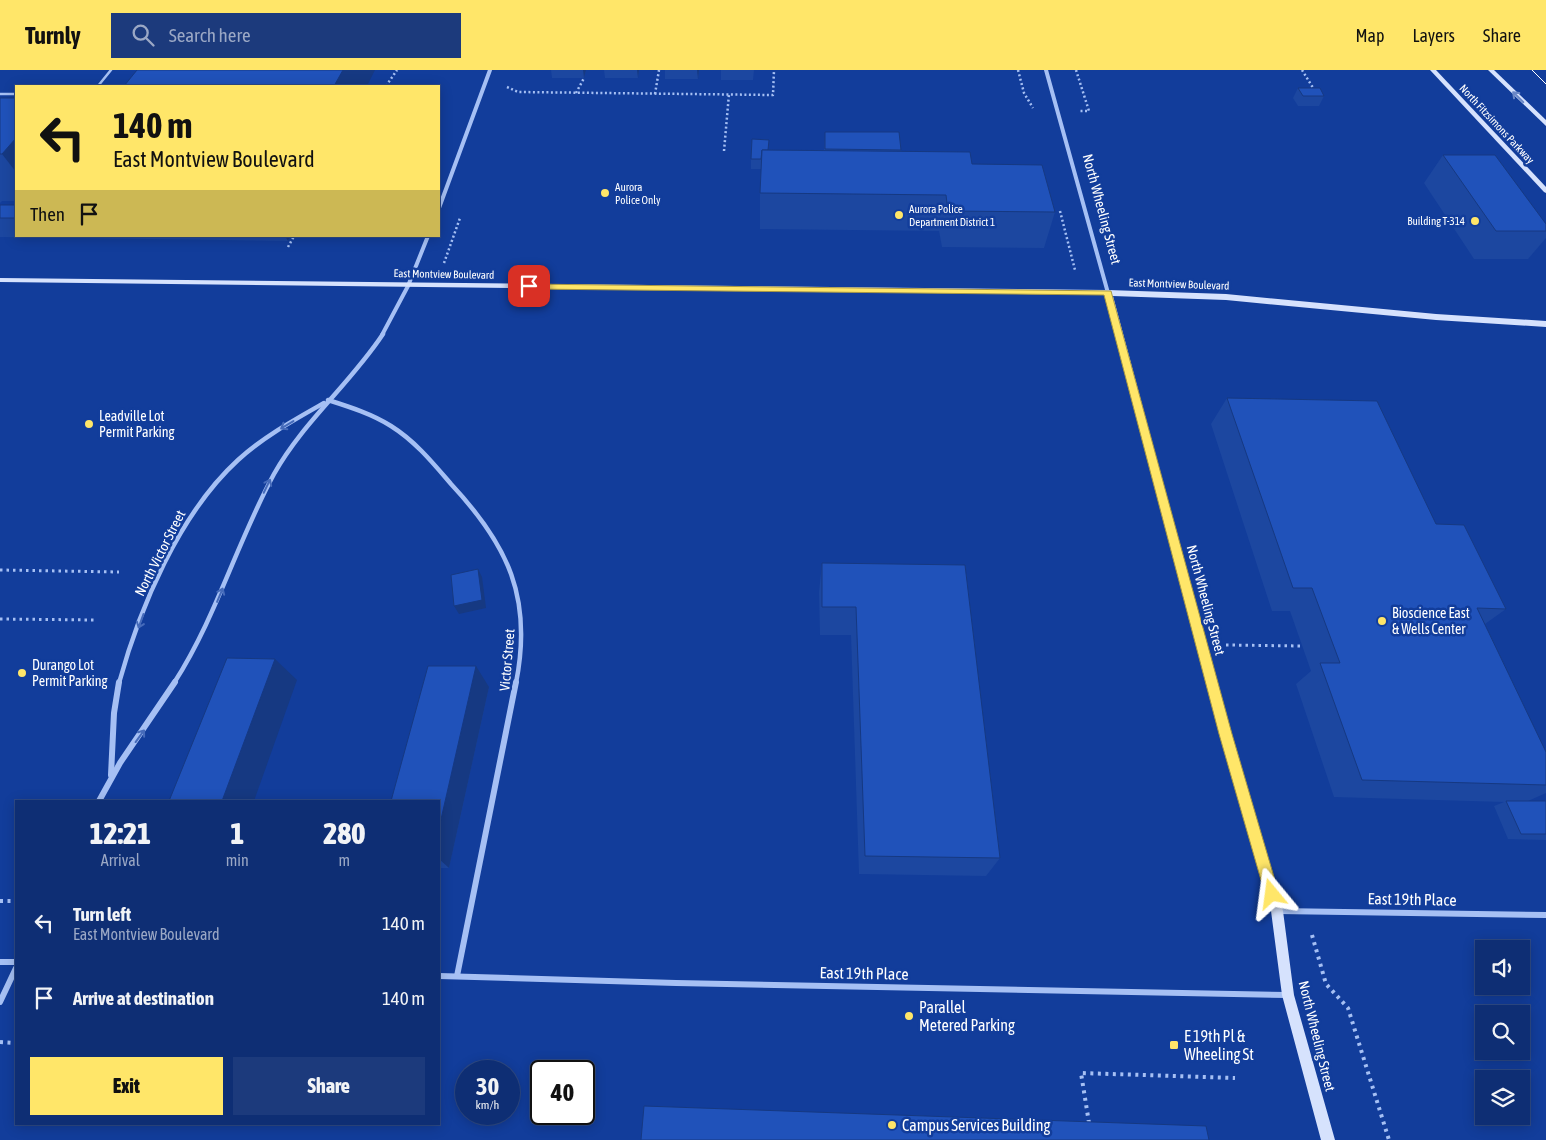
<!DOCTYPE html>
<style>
:root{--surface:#0e2e74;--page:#1c3a7c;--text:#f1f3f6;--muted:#9ba8c5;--line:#2e4a86;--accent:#ffe669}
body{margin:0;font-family:"Asap Condensed",sans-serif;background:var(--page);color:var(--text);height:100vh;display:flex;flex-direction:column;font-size:19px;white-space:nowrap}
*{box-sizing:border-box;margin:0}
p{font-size:16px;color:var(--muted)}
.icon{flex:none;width:28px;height:28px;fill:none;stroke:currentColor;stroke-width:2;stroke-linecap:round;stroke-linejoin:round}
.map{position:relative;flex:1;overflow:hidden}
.panel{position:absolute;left:15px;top:730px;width:425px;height:325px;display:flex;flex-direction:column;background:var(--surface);border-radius:0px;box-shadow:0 2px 12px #0003,0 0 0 1px var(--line)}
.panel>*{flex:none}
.guide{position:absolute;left:15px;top:15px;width:425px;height:152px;border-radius:0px;box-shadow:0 2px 12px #0003,0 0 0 1px var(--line);background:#ffe669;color:#111;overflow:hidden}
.fabs{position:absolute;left:1475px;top:870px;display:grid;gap:10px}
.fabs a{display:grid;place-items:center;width:55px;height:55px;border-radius:0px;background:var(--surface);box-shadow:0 2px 12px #0003,0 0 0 1px var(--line);font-size:25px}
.speed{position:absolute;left:455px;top:990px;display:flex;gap:10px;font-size:25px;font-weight:700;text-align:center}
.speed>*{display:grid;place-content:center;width:65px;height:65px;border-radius:50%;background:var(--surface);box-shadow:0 2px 12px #0003,0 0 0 1px var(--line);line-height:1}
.speed small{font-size:12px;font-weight:400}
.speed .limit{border:2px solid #111;border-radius:8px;background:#fff;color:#111}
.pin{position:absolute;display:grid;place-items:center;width:42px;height:42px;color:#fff;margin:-21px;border-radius:10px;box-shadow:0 2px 8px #0006}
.me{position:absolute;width:55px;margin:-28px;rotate:344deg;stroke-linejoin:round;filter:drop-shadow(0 0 4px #0008)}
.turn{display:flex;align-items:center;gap:18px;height:105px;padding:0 15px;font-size:22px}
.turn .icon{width:65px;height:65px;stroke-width:2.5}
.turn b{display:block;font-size:35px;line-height:42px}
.then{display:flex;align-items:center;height:48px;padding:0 15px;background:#0003;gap:10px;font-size:19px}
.eta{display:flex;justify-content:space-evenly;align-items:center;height:85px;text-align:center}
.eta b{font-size:30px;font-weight:800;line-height:35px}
.action{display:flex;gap:10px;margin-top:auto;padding:10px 15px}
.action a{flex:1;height:58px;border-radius:0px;background:var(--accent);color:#111;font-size:20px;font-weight:800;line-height:58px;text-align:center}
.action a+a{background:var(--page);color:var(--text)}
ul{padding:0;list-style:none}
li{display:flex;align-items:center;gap:15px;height:75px;padding:0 15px}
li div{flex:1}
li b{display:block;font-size:19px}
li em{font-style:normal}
header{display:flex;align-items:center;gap:30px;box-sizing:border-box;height:70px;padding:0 25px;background:var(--accent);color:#111}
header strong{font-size:24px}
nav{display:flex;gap:28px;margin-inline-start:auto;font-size:18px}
.search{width:350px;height:45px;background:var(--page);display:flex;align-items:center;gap:12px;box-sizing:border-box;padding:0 18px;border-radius:0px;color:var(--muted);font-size:19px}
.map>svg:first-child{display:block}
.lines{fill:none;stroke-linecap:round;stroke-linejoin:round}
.path-far2{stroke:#a6c0f4;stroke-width:2.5;stroke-dasharray:2 2.5;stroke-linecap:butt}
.path-far1{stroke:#a6c0f4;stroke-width:3;stroke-dasharray:2.5 4;stroke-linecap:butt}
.path{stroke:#a6c0f4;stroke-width:4;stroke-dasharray:3 4.5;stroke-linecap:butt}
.lane{stroke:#a6c0f4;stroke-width:2.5}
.street-far2{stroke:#a6c0f4;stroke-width:4}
.street-far1{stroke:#a6c0f4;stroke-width:4.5}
.street{stroke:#a6c0f4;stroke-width:6}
.secondary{fill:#d6e2fd;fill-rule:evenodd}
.tram{stroke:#fff;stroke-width:1}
.wall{fill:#1c47a0}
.shaded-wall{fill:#163982}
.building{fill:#2052ba;stroke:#163982}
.oneway{stroke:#6a87c7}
.oneway2{stroke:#466bba}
.route{fill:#ffe669;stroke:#a69644}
.poi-dot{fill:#ffe669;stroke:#123d9b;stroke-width:2}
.labels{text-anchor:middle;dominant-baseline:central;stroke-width:5;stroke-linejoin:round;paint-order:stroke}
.far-street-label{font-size:11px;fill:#fff;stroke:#123d9b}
.far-poi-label{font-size:11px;fill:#fff;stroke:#123d9b;text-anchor:start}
.street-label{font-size:14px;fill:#fff;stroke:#123d9b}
.poi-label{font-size:14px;fill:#fff;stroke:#123d9b;text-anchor:start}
.near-street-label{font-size:16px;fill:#fff;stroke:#123d9b}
.near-poi-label{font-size:16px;fill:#fff;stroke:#123d9b;text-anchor:start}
</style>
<header>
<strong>Turnly</strong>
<div class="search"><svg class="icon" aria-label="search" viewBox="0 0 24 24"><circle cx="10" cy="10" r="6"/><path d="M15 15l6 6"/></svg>Search here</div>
<nav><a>Map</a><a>Layers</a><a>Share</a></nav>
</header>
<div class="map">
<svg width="1546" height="1070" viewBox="0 0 1546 1070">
<rect width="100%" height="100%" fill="#123d9b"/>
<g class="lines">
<g class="path-far2">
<polyline points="1018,0 1024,23 1033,38"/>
<polyline points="1076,0 1089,41 1080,41"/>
<polyline points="1302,0 1315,21"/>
<polyline points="386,16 397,0"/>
<polyline points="507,17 518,22 773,25 774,0"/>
<polyline points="576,23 584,8"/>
<polyline points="655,24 659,0"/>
<polyline points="724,81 729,24"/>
<polyline points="1060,141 1075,200"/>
<polyline points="288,177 294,166"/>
<polyline points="444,193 460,148"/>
</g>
<g class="path-far1">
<polyline points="0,500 119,502"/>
<polyline points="0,549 96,550"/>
<polyline points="1226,575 1302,576"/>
</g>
<g class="path">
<polyline points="0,831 16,831"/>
<polyline points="1312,865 1326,914 1348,938 1389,1070"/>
<polyline points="0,972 16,973"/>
<polyline points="1089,1053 1081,1003 1235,1008"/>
</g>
<g class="lane">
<polyline points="98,16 111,0"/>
<polyline points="0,24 16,24"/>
</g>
<g class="street-far2">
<polyline points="1046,0 1108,223"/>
<polyline points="439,138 490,0"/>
<polyline points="382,265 408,216 428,166"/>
</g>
<g class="street-far1">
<path d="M328,330C350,337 372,344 391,356C415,371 433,393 451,414C508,475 533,528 516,613"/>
<path d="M119,613C140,537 179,444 238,390C263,367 294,350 324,333"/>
<path d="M174,613C216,548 237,472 274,404C303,352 350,314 383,264"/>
</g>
<g class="street">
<polyline points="111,705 114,643 119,612"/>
<polyline points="99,731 120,693 175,612"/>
<polyline points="1278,841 1546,845"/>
<polyline points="0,892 16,892"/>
<polyline points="439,906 676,913 1287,925"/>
<polyline points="457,906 516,612"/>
<polyline points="0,932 16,898"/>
</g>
<g class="secondary">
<polygon points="1430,0 1436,0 1546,117 1546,123 1544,122"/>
<polygon points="1488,0 1494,0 1546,50 1546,56"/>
<polygon points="0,208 1108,220 1226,224 1436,244 1546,251 1546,257 1436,250 1226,230 1113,226 1230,664 1283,841 1294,925 1335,1070 1321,1070 1282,925 1271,841 1220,664 1105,225 0,212"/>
</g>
<polyline class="tram" points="1532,0 1546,14"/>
</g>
<g class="wall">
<polygon points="551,0 586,0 584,8 552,8"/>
<polygon points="604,0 639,0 638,8 605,8"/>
<polygon points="665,0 699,0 698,9 665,9"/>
<polygon points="721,0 754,0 753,10 721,10"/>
<polygon points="1298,18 1324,26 1319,36 1298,36 1293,28"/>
<polygon points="0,28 16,28 16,131 2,131 0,133"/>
<polygon points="825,62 901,80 901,81 972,94 1055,142 1044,178 942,177 939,161 760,159 760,123 761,99 751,99 751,89 769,80 824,81"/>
<polygon points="1443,85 1546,154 1546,168 1528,189 1474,189 1424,113"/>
<polygon points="0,135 16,135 16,166 290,166 288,171 0,167"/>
<polygon points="1227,328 1436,454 1506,539 1485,554 1546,682 1546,723 1528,731 1546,731 1546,770 1508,769 1494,736 1504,732 1334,727 1296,614 1311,601 1290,541 1272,541 1211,354"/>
<polygon points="822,493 965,495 1000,788 986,806 859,804 851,565 820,565 819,522"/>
<polygon points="489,617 449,798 439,798 439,731"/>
</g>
<g class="shaded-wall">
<polygon points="343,0 375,0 367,16 334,16"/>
<polygon points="583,0 586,0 584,8"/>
<polygon points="637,0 639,0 638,8"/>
<polygon points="697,0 699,0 698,9"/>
<polygon points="16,68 16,102 2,84"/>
<polygon points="285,166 290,166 288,171"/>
<polygon points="478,499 482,507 486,538 459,544 454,536"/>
<polygon points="275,589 297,610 254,731 222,731"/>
<polygon points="476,596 489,617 449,798 439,789 439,758"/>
</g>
<g class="building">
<polygon points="137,0 343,0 334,16 124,16"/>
<polygon points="1298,18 1320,18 1324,26 1303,26"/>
<polygon points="0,28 16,28 16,68 2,84 0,84"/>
<polygon points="825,62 899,62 901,80 825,79"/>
<polygon points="752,69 769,70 768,80 762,80 761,89 751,89"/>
<polygon points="762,80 970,82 972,94 1042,95 1055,142 948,141 946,125 760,123"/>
<polygon points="1443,85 1495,85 1546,154 1546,161 1496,161"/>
<rect x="0" y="135" width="16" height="13"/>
<polygon points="1227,328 1377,331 1436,454 1464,455 1506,539 1477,538 1546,682 1546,715 1362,710 1320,593 1340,593 1312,518 1293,518"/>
<polygon points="822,493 965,495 1000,788 865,786 856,537 822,537"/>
<polygon points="478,499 482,530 454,536 451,505"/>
<polygon points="227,588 275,589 222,731 169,731"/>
<polygon points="428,596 476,596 439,758 439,731 391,731"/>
<polygon points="1506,731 1546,731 1546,764 1521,764"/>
<polygon points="644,1036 1206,1056 1209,1070 641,1070"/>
</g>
<defs><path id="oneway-shaft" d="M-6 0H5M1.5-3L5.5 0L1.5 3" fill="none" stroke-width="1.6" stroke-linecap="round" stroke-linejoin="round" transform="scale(1.25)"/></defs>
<use class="oneway" href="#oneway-shaft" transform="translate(1518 27) rotate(-135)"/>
<g class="oneway2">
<use href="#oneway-shaft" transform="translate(287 355) rotate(149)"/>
<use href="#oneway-shaft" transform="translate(267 416) rotate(-64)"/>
<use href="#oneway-shaft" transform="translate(220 525) rotate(-67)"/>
<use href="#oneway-shaft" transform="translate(141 551) rotate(110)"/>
<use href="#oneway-shaft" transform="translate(140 666) rotate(-54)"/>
</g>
<polygon class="route" points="526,214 1111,221 1232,664 1279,824 1277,829 1272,831 1267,829 1265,824 1219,664 1104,225 529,219 525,216"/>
<g class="poi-dot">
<circle cx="605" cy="123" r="5"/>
<circle cx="899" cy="145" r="5"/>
<circle cx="1475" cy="151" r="5"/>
<circle cx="89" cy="354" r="5"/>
<circle cx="1382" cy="551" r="5"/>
<circle cx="22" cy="603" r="5"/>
<circle cx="909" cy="946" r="5"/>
<rect x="1169" y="970" width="10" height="10" rx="2.5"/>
<circle cx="892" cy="1055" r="5"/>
</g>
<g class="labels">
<g class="far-street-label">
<text transform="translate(1497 54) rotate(47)">North Fitzsimons Parkway</text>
<text transform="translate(444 204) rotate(1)">East Montview Boulevard</text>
<text transform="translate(1179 214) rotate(2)">East Montview Boulevard</text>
</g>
<g class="far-poi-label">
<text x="615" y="117">Aurora<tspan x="615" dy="13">Police Only</tspan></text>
<text x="909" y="139">Aurora Police<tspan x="909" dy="13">Department District 1</tspan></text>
<text x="1465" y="151" text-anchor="end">Building T-314</text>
</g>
<g class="street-label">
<text transform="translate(1102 139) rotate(75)">North Wheeling Street</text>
<text transform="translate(160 483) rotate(-63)">North Victor Street</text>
<text transform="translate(1206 530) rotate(75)">North Wheeling Street</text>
<text transform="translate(507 590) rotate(-85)">Victor Street</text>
<text transform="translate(1317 966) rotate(76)">North Wheeling Street</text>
</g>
<g class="poi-label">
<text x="99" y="346">Leadville Lot<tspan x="99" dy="16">Permit Parking</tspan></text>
<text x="1392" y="543">Bioscience East<tspan x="1392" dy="16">&amp; Wells Center</tspan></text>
<text x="32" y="595">Durango Lot<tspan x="32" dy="16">Permit Parking</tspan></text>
</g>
<g class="near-street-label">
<text transform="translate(1412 829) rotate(1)">East 19th Place</text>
<text transform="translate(864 903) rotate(1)">East 19th Place</text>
</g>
<g class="near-poi-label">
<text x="919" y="937">Parallel<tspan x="919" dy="18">Metered Parking</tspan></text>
<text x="1184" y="966">E 19th Pl &amp;<tspan x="1184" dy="18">Wheeling St</tspan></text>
<text x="902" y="1055">Campus Services Building</text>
</g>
</g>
</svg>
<div class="fabs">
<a><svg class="icon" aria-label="sound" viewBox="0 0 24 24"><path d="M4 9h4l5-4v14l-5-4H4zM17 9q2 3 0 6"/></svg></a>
<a><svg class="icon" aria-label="search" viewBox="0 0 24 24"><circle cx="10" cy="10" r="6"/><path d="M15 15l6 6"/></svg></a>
<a><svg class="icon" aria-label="layers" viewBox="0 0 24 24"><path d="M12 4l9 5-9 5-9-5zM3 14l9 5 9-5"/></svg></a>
</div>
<div class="speed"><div>30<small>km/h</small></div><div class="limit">40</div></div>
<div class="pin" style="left:529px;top:216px;background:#d93025"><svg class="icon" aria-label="arrive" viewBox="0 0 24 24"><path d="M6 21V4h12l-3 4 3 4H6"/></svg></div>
<svg class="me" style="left:1272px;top:824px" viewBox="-20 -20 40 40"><path d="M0-17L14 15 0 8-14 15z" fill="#ffe669" stroke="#fff" stroke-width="4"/></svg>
<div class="guide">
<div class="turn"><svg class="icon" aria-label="left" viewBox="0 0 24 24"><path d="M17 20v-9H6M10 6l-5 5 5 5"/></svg><div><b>140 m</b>East Montview Boulevard</div></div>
<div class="then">Then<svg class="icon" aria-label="arrive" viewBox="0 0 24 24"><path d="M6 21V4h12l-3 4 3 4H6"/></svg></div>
</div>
<section class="panel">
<div class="eta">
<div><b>12:21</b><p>Arrival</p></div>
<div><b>1</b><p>min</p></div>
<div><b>280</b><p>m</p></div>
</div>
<ul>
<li><svg class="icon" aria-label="left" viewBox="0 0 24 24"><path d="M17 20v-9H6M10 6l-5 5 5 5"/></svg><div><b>Turn left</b><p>East Montview Boulevard</p></div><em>140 m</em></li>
<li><svg class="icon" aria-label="arrive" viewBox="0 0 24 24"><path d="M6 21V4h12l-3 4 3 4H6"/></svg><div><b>Arrive at destination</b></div><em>140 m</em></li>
</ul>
<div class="action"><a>Exit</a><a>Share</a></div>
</section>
</div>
